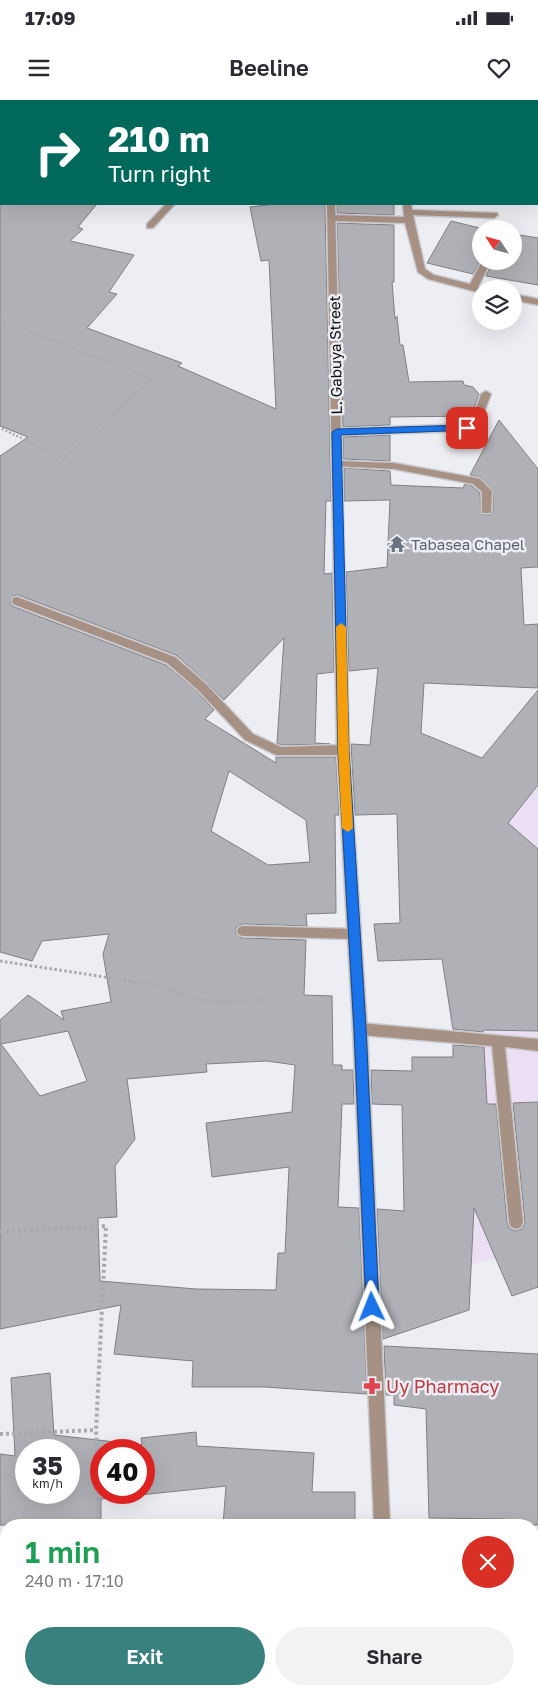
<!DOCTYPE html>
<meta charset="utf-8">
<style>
:root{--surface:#fff;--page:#f2f2f3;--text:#2b2b33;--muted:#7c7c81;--accent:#38817f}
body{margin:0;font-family:"Golos Text",sans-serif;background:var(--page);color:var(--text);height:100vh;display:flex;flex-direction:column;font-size:19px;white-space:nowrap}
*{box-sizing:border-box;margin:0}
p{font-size:16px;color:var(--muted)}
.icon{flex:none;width:28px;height:28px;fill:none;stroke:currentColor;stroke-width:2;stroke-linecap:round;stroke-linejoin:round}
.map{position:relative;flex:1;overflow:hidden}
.details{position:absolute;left:0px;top:1419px;width:539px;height:176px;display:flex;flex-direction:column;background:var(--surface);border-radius:20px 20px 0 0;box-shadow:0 5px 20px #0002}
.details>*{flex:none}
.top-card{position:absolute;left:0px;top:0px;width:539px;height:105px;box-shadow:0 5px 20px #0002;background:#00695c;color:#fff;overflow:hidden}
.needle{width:32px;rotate:306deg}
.controls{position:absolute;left:472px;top:120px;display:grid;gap:10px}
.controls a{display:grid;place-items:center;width:50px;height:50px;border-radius:50%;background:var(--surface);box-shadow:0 5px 20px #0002;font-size:25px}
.speed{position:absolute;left:15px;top:1339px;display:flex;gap:10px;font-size:25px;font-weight:700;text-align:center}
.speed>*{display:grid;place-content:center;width:65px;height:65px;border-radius:50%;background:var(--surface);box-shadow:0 5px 20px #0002;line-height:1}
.speed small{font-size:12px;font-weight:400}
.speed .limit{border:8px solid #d22;background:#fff;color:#111}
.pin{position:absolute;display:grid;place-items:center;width:42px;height:42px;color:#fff;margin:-21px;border-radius:10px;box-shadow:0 2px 8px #0006}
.me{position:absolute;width:55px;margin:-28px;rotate:358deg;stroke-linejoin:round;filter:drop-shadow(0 0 4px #0008)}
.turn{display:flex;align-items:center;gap:18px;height:105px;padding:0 25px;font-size:22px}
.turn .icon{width:65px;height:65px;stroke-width:2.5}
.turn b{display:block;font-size:35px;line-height:42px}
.round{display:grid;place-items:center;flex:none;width:52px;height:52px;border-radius:26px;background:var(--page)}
.head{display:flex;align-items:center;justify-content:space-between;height:85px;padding:0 25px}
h1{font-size:30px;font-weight:600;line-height:38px;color:#1e9e55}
.action{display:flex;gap:10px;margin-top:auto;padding:10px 25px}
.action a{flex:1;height:58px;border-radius:30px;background:var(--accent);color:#fff;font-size:20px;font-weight:600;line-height:58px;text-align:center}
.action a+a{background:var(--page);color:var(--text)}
.status{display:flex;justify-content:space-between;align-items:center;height:35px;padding:0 25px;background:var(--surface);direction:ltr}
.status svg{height:14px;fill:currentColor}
header{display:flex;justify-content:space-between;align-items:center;height:65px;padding:0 25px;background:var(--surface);font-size:22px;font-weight:600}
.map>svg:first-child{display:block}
.industrial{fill:#ebdff3}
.built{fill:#e4e5f2}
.building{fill:#b0b1b6;stroke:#7f7f84;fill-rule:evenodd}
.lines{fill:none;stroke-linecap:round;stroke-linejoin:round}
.service-casing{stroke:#cacacf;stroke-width:3}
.minor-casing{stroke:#cacacf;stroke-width:3}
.tertiary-casing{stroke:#cacacf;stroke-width:3}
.path-far2{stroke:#a9aaae;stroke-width:2.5;stroke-dasharray:2 2;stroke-linecap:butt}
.path-far1{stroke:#a9aaae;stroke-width:3;stroke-dasharray:2.5 2.5;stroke-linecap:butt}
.path{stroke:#a9aaae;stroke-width:4;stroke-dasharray:3 3;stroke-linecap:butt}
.service{fill:#a79185;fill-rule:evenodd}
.minor{fill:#a79185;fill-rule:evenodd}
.tertiary{fill:#a79185;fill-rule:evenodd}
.route{fill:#1a73e8;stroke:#114b97}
.slow{fill:#f59e0b}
.labels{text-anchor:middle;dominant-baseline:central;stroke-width:5;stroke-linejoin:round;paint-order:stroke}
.street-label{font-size:15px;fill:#101012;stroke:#edeef3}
.worship-label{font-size:15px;fill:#5b616d;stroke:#edeef3;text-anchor:start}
.near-health-label{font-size:18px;fill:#be3a42;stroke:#edeef3;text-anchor:start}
</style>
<div class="status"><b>17:09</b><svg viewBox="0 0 49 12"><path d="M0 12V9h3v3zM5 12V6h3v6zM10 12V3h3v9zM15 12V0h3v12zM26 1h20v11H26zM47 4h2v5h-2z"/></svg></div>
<header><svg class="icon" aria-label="menu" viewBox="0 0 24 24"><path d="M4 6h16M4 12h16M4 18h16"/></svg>Beeline<svg class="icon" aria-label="heart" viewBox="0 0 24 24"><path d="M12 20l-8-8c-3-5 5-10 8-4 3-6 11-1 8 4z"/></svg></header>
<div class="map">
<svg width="538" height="1594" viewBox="0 0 538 1594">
<rect width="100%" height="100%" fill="#edeef3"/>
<polygon class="industrial" points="538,677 538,1148 471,1165 444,854 459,722"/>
<polygon class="built" points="538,1580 538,1594 500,1594 500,1589 532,1589 533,1581"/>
<g class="building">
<path d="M0,104H97L78,127L83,129L70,141L134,155L109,192L117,194L87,228L182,263L178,266L276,309L269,160L261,161L250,107L275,104H325L331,401H326L324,474L332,473L334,572L317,574L315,643L330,644L281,645L277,643L284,538L224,600L207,583L176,555L18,495L13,496L10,502L12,506L166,565L197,591L214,610L205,619L276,663V657H336L339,715H335L336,813L306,814L307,826L243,824L237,826L235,832L239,837L243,838L306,840L304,895L332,896L333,965H342V970H353L354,1004H342L338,1107L359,1108L367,1294L265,1287H192L193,1261L114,1254L121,1205L0,1229V920L28,895L64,920L61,911L111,902L103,854L109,834L42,841L32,861L0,852V356L28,337L0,326ZM229,671L306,720L310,762L268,765L211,731ZM68,931L87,981L40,996L1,944ZM267,961L295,965L292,1012L206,1023L212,1077L289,1067L285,1153H278L276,1190L196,1189L100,1181L98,1118L117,1117L115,1066L135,1039L127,979L207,972L206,964Z"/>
<polygon points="337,104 394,104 394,115 337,113"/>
<polygon points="451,121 484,129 481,129 481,160 473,174 427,163"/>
<polygon points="337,123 394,125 394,182 392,182 395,219 397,216 400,245 403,245 409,282 463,281 464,285 473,287 479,294 472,316 390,317 390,325 343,327"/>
<polygon points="514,134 538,138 538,185 486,176 493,161 514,161"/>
<polygon points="499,320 538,369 538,467 521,468 524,525 538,524 538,588 424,583 421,633 482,658 538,590 538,685 508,723 538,749 538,931 483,930 483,932 453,929 442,859 378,861 374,824 400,823 397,714 355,715 351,644 370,645 378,568 349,571 346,472 387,467 390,400 344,401 344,368 390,371 391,385 463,388 465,384 472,386 480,393 481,414 490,415 493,411 493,390 481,378 470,375"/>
<polygon points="390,335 390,361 343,359 343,337"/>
<polygon points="453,945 484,947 487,1004 496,1004 507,1122 509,1128 515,1131 522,1129 525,1122 513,1003 538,1002 538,1187 512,1196 474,1108 469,1210 383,1239 377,1109 404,1111 402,1005 372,1004 371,970 412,971 412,957 453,957"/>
<polygon points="384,1246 538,1254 538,1425 504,1425 505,1419 429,1418 426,1309 394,1305 394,1295 386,1295"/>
<path d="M50,1273L54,1335L142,1345L141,1338L196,1332L197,1346L314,1353L312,1392H355V1425H223L226,1386L101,1399V1425H0V1354L15,1356L11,1278ZM26,1350H69V1392H26ZM101,1350H144V1392H101Z"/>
</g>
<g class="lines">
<g class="service-casing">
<g id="service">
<polygon points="166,104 175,104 153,128 147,128 147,124"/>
<polygon points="403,104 411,104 412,110 497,113 498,115 494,118 413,115 425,169 434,175 470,184 482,161 491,161 478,187 485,189 481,189 481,193 428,179 418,172 405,123 332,121 328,118 332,115 404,117"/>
<polygon points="514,194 538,199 538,205 514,200"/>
<polygon points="486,291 491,294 478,328 467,331 337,335 332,332 337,329 471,324 481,294"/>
<polygon points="338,361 394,363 476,378 480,379 492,391 491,411 490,413 482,413 482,392 473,384 394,369 334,366 334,362"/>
<polygon points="17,497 175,557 206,584 253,634 281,647 343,645 349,650 343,655 276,655 245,640 198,590 167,563 13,504 12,501 13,498"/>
<polygon points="243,826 354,829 358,830 360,834 358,838 354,839 243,836 239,835 237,831 239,827"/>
<polygon points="360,923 538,939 538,951 505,947 523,1122 521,1127 516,1129 511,1127 509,1122 492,946 360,935 355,933 353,929 355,925"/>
</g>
</g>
<g class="minor-casing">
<g id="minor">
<polygon points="328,0 341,0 342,1 329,1"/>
<polygon points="132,1589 148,1589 149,1594 131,1594"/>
</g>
</g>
<g class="tertiary-casing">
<g id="tertiary">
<rect x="324" y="0" width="8" height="1"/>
<polygon points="327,104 335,104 349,650 367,929 390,1425 374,1425 353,929 337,650"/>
<polygon points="378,1589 394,1589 395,1594 377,1594"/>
</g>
</g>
<polyline class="path-far2" points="0,220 152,279 64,358 0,328"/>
<polyline class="path-far1" points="0,861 157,885 198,900 221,902 263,899"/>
<g class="path">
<polyline points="0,1132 106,1126 96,1330 99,1425"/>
<polyline points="0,1334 96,1330"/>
<polyline points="532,1455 538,1455"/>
</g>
<use href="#service" class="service"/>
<use href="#minor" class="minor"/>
<use href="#tertiary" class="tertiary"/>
</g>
<polygon class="route" points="467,325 470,326 470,330 341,335 349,650 366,929 379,1207 377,1212 372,1214 367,1212 366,1207 354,929 338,650 332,332 337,329"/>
<polygon class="slow" points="341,523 346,527 349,650 353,728 348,732 342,728 338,650 336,527"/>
<defs>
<g id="temple-bare" transform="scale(1.35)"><path d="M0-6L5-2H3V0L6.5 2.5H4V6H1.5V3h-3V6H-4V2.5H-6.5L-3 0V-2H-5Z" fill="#6b7280" stroke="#edeef3" stroke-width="2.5" paint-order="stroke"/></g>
<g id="pharmacy-bare" transform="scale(1.35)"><path d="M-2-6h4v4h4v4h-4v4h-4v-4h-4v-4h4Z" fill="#e0444e" stroke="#edeef3" stroke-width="2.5" paint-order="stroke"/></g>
</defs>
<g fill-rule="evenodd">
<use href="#temple-bare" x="397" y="444"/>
<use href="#pharmacy-bare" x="372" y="1286"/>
</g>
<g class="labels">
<g class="street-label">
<text transform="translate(335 255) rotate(-91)">L. Gabuya Street</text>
</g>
<g class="worship-label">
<text x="411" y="444">Tabasea Chapel</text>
</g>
<g class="near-health-label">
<text x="386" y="1286">Uy Pharmacy</text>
</g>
</g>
</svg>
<div class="controls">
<a><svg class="needle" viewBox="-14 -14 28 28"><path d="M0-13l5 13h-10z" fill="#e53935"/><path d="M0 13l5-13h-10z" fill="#7c7c81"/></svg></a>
<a><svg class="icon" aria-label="layers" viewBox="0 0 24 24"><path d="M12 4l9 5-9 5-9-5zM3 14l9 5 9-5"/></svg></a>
</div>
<div class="speed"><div>35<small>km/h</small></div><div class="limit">40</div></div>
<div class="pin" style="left:467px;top:328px;background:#d93025"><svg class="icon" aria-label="arrive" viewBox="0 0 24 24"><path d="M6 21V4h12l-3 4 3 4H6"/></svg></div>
<svg class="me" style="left:372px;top:1207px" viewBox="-20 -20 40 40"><path d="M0-17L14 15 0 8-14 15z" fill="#1a73e8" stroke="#fff" stroke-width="4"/></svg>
<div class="top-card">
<div class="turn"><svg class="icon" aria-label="right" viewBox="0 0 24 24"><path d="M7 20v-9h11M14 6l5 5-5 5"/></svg><div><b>210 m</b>Turn right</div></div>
</div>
<section class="details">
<div class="head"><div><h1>1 min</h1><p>240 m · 17:10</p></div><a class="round" style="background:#d93025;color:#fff"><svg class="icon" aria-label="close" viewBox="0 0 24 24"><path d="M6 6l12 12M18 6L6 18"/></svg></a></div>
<div class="action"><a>Exit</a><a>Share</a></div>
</section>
</div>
